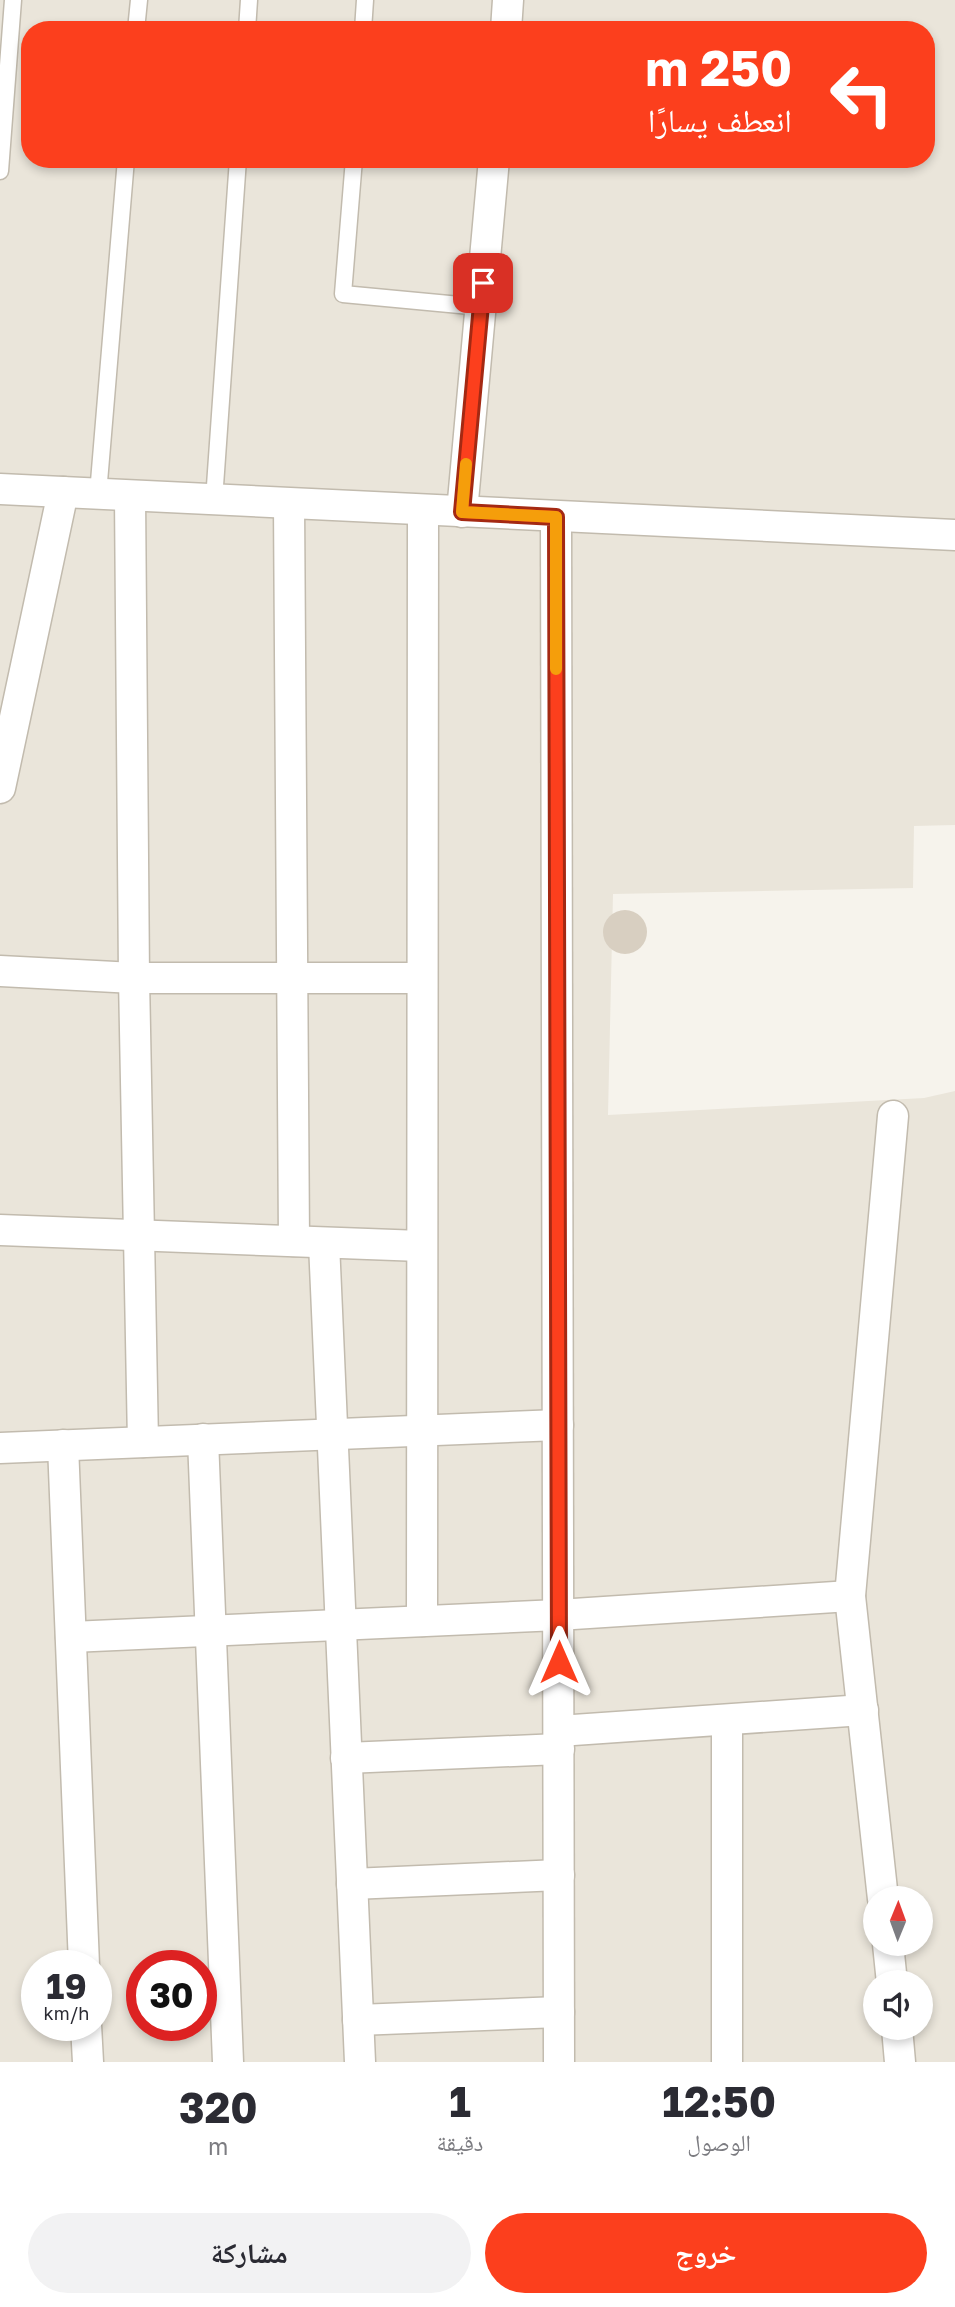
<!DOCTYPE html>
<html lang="ar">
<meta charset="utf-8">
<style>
:root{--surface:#fff;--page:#f2f2f3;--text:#2b2b33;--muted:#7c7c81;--accent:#fc3f1d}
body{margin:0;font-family:"Golos Text","Noto Naskh Arabic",sans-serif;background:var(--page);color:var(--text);direction:rtl;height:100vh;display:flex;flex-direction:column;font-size:26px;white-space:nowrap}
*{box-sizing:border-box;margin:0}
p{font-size:23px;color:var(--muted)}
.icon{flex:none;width:38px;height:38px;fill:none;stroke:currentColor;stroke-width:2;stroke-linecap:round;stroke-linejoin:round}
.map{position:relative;height:2062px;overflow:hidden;direction:ltr}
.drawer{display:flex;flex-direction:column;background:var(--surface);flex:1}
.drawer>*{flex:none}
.banner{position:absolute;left:21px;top:21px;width:914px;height:147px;border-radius:28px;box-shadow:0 4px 10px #0003;direction:rtl;background:#fc3f1d;color:#fff;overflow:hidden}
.needle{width:46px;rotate:1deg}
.tools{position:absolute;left:863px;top:1886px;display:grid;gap:14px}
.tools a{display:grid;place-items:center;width:70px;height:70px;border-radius:50%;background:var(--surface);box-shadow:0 4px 10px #0003;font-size:35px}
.speed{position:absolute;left:21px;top:1950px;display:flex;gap:14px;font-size:35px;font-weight:700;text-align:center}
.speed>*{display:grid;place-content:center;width:91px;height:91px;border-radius:50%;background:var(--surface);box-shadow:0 4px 10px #0003;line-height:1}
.speed small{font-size:18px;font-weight:400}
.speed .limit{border:10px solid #d22;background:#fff;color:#111}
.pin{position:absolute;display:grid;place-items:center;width:60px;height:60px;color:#fff;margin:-30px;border-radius:14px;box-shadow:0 4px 10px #0006}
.me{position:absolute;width:77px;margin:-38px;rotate:0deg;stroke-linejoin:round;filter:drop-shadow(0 0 5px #0008)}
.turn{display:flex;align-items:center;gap:24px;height:147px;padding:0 28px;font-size:32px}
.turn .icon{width:91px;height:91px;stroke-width:2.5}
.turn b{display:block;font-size:49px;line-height:60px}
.eta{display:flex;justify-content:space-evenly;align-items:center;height:119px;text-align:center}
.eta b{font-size:42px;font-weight:700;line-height:49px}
.cta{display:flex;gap:14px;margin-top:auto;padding:14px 28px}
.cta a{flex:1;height:80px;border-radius:42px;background:var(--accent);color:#fff;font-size:28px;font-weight:700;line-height:80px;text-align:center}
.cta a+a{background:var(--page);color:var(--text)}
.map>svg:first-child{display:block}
.residential{fill:#eae5da;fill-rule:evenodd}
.building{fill:#d8cfc1}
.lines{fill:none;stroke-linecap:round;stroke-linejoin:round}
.lane-casing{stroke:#c2bbae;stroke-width:19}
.street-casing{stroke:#c2bbae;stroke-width:33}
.lane{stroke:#fff;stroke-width:16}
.street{stroke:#fff;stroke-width:30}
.route-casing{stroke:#a42913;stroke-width:18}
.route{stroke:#fc3f1d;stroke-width:12}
.slow{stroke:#f59e0b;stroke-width:12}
</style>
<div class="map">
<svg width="955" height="2062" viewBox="0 0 955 2062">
<rect width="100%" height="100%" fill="#f6f3ec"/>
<path class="residential" d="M0,0H955V825L914,826L913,888L613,894L608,1115L924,1098L955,1091V2062H0ZM30,30H926V159H30ZM875,1899H920V1944H875ZM37,1965H96V2025H37ZM142,1965H201V2025H142ZM875,1983H920V2028H875Z"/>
<circle class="building" cx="625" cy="932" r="22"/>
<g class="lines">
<g class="lane-casing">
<g id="lane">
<polyline points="136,30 139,0"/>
<polyline points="247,30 249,0"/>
<polyline points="363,30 365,0"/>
<polyline points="354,159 343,294 481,307"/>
<polyline points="0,171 13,0"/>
<polyline points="98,494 126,159"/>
<polyline points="214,500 238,159"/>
</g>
</g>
<g class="street-casing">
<g id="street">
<polyline points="506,30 508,0"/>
<polyline points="0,489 955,535"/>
<polyline points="130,496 134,978 143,1442"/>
<polyline points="289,504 294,1241"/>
<polyline points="462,512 494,159"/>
<polyline points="556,517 559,2062"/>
<polyline points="0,788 63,492"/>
<polyline points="0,971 134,978 421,978"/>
<polyline points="0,1230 421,1246"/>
<polyline points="324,1243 360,2062"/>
<polyline points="203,1439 228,2062"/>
<polyline points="63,1445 84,1965"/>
<polyline points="0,1448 558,1425"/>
<polyline points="422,1621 423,511"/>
<polyline points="71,1637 558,1615 850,1596"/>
<polyline points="559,1731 863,1710"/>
<polyline points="346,1758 559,1749"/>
<polyline points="352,1884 559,1875"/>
<polyline points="883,1899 850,1596 893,1116"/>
<polyline points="888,1944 892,1983"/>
<polyline points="358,2020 559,2012"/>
<polyline points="86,2025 88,2062"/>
<polyline points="897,2028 900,2062"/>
<polyline points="727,2062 727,1720"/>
</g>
</g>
<use href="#lane" class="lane"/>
<use href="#street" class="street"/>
</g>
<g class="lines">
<g class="route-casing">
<polyline id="route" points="483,283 462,512 556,517 559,1662"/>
</g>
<use href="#route" class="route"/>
<polyline class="slow" points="466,464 462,512 556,517 556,669"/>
</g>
</svg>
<div class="tools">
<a><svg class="needle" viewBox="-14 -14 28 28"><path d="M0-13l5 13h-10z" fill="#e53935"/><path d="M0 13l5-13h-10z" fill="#7c7c81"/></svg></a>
<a><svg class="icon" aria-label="sound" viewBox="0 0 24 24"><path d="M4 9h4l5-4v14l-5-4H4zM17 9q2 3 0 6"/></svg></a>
</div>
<div class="speed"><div>19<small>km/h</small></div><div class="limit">30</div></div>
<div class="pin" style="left:483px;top:283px;background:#d93025"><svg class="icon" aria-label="arrive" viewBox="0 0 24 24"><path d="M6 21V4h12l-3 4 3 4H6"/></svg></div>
<svg class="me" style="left:559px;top:1662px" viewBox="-20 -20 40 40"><path d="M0-17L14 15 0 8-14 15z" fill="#fc3f1d" stroke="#fff" stroke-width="4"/></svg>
<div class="banner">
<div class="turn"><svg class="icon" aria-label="left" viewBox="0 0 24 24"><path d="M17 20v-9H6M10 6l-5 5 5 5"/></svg><div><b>250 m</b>انعطف يسارًا</div></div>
</div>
</div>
<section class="drawer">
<div class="eta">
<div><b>12:50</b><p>الوصول</p></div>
<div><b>1</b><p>دقيقة</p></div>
<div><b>320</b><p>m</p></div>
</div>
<div class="cta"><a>خروج</a><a>مشاركة</a></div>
</section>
